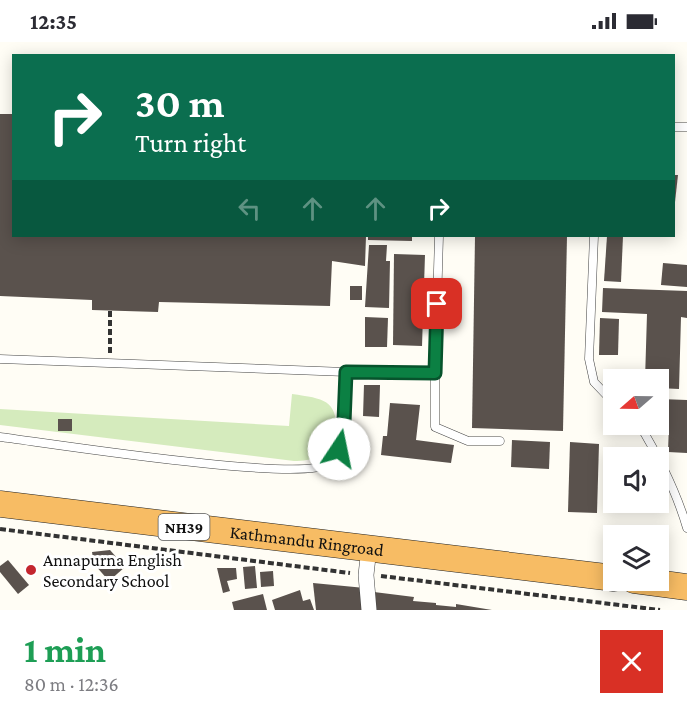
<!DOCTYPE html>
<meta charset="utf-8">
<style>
:root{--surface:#fff;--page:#f2f2f3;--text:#2b2b33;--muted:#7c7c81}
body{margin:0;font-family:"Crimson Pro",serif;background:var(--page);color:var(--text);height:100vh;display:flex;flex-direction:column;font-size:22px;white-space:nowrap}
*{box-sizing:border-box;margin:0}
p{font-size:20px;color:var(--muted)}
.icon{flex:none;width:33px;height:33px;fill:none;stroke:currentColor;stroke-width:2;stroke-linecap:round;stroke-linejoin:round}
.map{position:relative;height:568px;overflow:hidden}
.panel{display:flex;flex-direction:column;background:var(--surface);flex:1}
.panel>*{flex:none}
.guide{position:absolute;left:12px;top:12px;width:663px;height:183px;border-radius:0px;box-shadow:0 3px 15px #0003;background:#0b6e4f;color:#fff;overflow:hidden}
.needle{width:39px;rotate:250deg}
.fabs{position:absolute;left:603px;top:327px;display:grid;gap:12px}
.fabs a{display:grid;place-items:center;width:66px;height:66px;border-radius:0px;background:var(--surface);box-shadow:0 3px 15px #0003;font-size:30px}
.pin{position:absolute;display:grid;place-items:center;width:51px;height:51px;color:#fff;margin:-26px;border-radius:12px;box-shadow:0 3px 9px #0006}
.me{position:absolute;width:66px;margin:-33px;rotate:11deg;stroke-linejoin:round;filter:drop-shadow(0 0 4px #0008)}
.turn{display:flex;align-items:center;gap:21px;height:126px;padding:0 24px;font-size:27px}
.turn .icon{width:78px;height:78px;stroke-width:2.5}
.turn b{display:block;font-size:42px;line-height:51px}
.lanes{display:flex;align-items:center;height:57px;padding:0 24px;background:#0003;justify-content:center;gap:30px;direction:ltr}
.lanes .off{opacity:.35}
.round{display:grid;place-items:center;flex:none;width:63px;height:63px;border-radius:0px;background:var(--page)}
.headline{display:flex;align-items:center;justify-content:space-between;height:102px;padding:0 24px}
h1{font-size:36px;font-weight:700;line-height:45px;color:#1e9e55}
.status{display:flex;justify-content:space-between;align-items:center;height:42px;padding:0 30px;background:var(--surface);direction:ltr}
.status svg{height:16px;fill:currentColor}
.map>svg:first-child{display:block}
.green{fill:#d5ebbd}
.building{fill:#5a524d}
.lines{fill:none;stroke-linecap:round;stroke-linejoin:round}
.service-casing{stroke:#444;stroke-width:9}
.minor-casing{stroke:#444;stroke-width:16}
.trunk-casing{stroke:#222;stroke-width:27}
.path{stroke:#333;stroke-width:4;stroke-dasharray:6 3;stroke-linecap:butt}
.service{stroke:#fff;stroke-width:8}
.minor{stroke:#fff;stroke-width:15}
.trunk{stroke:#f7bc64;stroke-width:26}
.route-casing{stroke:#07532c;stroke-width:15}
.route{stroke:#0b8043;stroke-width:10}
.poi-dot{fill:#c4262e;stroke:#fff;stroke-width:2}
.labels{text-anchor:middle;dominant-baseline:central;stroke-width:6;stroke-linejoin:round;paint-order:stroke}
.shield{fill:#fff;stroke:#585858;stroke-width:1.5}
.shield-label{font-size:16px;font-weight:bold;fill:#111}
.street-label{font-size:18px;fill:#111;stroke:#fff}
.poi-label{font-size:18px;fill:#111;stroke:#fff;text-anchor:start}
</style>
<div class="status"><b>12:35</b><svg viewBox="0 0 49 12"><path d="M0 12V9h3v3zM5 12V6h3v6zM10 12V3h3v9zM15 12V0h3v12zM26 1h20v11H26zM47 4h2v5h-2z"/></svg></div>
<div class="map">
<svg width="687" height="568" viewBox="0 0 687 568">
<rect width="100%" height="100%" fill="#fffdf5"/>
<path class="green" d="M292,352C328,357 339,359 336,399C323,414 313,419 294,419L0,383V367L289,384Z"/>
<g class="building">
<polygon points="0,72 14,72 14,194 366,194 365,224 332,219 330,264 159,260 158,270 92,268 92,258 0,254"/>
<polygon points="674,133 678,133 675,160 674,160"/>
<polygon points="368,194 412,194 412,199 368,198"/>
<polygon points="475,194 567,194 563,389 472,386"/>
<polygon points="607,194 623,194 621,240 604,239"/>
<polygon points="369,203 387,203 386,219 390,219 389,266 365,265"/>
<polygon points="394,212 425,213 422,304 393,303"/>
<polygon points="663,221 687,223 687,245 661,243"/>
<rect x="350" y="244" width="12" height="14"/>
<polygon points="603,246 687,249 687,276 681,275 679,347 658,346 658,338 645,338 647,272 602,270"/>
<polygon points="365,275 388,276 387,305 365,305"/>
<polygon points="600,276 619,277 618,313 599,313"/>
<polygon points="364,343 380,343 379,375 363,374"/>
<polygon points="660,357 687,358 687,411 668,410 669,382 659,382"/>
<polygon points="390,361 420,363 416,398 454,403 451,421 381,413 383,394 387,394"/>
<rect x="58" y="377" width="14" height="12"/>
<polygon points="512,398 550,400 549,427 511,425"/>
<polygon points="570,400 599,402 597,471 568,470"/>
<polygon points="110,508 125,525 109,539 94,522 92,510"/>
<polygon points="8,518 29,543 18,552 0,530 0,524"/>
<polygon points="255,524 257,546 245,547 243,525"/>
<polygon points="217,526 236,526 237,537 227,539 230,549 223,551"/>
<polygon points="273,529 274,544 261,545 260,530"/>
<polygon points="313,541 365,546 365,568 316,568"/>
<polygon points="300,548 303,559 310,557 314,568 275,568 272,558"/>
<polygon points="374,550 414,555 413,559 436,561 436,563 456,565 456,562 492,568 372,568"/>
<polygon points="263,552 267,568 234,568 232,560"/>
</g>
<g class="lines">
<g class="service-casing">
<g id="service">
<polyline points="674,85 687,85"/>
<polyline points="594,194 589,317 594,340 614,361"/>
<path d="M0,317L346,330C345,353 349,408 328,422C301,441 47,401 0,395"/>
<polyline points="346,330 435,331 439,194"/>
<polyline points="435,331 435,385 468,399 500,399"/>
<path d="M639,382C659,415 676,448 687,486"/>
</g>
</g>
<g class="minor-casing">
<polyline id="minor" points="369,568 366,533 369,506"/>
</g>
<g class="trunk-casing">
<g id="trunk">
<path id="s1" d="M0,462L614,536"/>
<polyline points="634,538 687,545"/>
</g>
</g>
<g class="path">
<polyline points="110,311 110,268"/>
<polyline points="0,487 350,531"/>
<polyline points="381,534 660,568"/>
</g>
<use href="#service" class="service"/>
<use href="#minor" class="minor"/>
<use href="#trunk" class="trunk"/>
</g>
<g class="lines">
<g class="route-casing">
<polyline id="route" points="339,407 344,380 346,330 435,331 437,262"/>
</g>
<use href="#route" class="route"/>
</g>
<circle class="poi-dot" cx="31" cy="528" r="6"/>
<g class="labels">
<rect class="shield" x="158.5" y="472" width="51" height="26" rx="4.5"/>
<g class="shield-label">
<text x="184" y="485">NH39</text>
</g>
<g class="street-label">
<text stroke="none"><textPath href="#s1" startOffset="309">Kathmandu Ringroad</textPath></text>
</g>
<g class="poi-label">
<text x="43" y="518">Annapurna English<tspan x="43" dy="21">Secondary School</tspan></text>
</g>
</g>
</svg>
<div class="fabs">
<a><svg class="needle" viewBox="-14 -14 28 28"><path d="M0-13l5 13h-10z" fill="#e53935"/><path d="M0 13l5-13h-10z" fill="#7c7c81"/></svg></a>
<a><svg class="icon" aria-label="sound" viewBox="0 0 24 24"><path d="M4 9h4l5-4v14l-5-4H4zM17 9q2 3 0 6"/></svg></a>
<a><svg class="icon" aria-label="layers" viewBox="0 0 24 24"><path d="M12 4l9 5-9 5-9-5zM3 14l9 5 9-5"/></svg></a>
</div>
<div class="pin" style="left:437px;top:262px;background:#d93025"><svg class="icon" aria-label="arrive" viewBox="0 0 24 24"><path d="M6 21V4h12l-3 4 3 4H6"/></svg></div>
<svg class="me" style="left:339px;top:407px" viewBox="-20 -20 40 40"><circle r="19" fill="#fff"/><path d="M0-13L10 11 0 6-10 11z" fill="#0b8043"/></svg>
<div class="guide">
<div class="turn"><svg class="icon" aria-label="right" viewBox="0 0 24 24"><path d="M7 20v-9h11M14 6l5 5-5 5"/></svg><div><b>30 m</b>Turn right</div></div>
<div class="lanes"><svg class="icon off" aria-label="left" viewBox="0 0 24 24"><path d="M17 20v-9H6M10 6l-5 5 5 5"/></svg><svg class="icon off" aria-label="ahead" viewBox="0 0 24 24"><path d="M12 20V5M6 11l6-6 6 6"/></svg><svg class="icon off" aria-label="ahead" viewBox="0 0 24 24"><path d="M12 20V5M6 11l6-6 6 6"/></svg><svg class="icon" aria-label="right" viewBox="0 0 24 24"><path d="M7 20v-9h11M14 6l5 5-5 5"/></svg></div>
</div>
</div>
<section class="panel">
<div class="headline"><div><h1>1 min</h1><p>80 m · 12:36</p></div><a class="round" style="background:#d93025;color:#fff"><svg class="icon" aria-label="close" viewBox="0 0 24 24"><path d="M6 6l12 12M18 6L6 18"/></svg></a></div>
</section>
